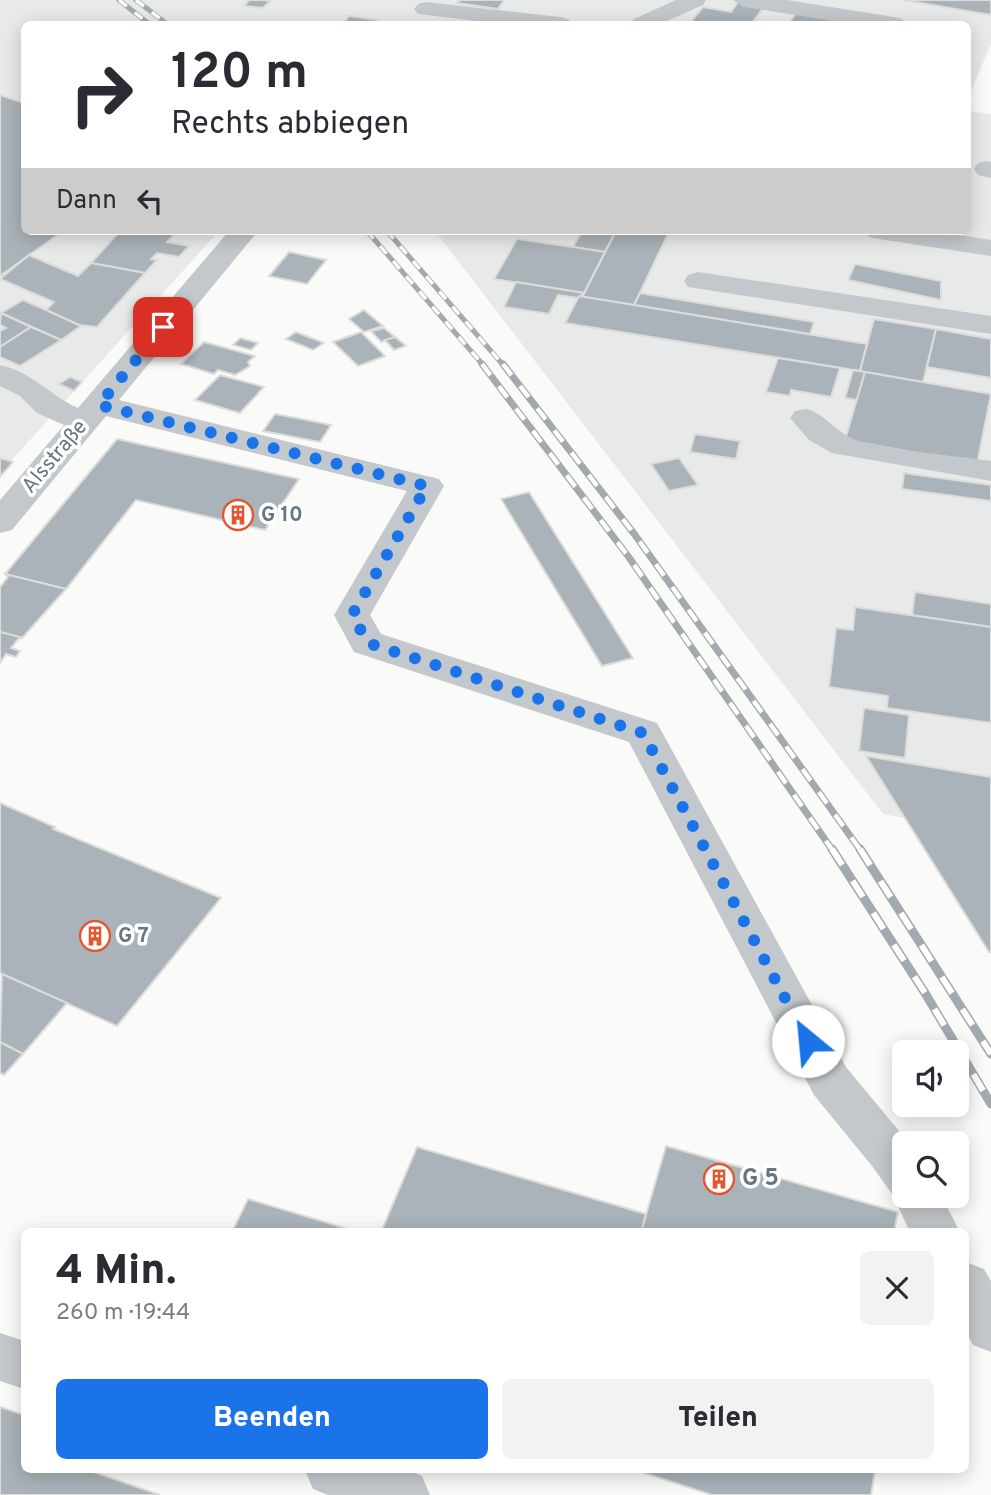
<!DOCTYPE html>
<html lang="de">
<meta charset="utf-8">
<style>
:root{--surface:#fff;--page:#f2f2f3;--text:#2b2b33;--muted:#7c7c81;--accent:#1a73e8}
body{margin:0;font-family:Overpass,sans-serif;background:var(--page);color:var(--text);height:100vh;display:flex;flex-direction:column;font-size:26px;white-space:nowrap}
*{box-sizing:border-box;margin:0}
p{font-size:23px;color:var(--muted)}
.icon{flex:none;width:38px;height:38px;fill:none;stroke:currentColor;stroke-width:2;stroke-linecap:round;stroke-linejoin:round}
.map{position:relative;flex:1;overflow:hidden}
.side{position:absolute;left:21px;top:1228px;width:948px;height:245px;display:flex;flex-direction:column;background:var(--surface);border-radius:10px;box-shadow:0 4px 18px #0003}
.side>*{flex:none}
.guide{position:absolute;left:21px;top:21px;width:950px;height:214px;border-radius:10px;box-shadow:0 4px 18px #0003;background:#fff;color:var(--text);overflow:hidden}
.tools{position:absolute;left:892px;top:1040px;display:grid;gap:14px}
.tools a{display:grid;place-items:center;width:77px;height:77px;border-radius:10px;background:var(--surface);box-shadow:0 4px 18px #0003;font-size:35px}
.pin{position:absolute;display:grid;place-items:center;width:60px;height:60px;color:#fff;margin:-30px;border-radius:14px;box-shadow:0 4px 10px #0006}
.me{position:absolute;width:77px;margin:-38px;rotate:332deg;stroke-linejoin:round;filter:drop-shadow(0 0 5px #0008)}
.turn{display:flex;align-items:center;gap:24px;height:147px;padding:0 35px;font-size:32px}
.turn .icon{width:91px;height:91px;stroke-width:2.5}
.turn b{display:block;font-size:49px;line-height:60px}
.then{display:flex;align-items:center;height:66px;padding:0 35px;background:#0003;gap:14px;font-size:26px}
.round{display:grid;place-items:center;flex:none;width:74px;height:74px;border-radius:10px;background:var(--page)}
.head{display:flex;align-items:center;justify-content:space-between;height:119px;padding:0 35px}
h1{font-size:42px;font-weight:800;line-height:52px}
.primary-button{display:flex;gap:14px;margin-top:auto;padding:14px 35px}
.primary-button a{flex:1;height:80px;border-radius:10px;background:var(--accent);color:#fff;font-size:28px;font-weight:800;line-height:80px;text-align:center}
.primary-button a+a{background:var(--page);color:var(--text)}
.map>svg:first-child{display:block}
.built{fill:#e8e9e9}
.building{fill:#aab3b9;stroke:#dcdcda;stroke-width:2}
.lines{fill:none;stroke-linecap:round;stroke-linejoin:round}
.minor{fill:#c3c8cc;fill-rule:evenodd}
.rail-far2-casing{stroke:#a2aab0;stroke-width:5}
.rail-far1-casing{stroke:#a2aab0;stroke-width:7}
.rail-casing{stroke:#a2aab0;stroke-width:9}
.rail-far2{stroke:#fff;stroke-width:3.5;stroke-dasharray:10;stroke-linecap:butt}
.rail-far1{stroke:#fff;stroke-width:4.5;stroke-dasharray:14;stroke-linecap:butt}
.rail{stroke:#fff;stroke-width:6;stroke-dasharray:19;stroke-linecap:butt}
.route{stroke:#1a73e8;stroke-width:12;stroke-dasharray:0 21.6}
.labels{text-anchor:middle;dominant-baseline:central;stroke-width:7;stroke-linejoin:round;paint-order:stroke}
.street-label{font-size:21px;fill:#657683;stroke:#fff}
.poi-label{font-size:21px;font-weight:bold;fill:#657683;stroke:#fff;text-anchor:start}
.near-poi-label{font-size:24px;font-weight:bold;fill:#657683;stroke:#fff;text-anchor:start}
</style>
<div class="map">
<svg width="991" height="1495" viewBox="0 0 991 1495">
<rect width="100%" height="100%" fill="#fafaf8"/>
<g class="built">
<polygon points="0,0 991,0 991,44 968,98 968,24 24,24 24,231 219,231 0,473"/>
<polygon points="968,111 991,114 991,833 883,814 435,231 968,231"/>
</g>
<g class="building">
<polygon points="249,0 264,0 270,1 263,8 244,6"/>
<polygon points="460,0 504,0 498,9 457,3"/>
<polygon points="903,0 991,0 991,15"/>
<polygon points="738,2 764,7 751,24 689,24 703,7 731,12"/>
<polygon points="797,12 867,24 788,24"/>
<polygon points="349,16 377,20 374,24 343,24"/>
<polygon points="0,95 24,103 24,231 63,231 0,276"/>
<polygon points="120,231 177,231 167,242 189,246 179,257 157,253 151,259 157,260 145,273 91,263"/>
<polygon points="582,231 616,231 605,252 573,247"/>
<polygon points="616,231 668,234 634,305 582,297"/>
<polygon points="517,239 573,247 605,252 584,293 494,279"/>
<polygon points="289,252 326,260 307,284 269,276"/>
<polygon points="29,255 78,276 91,263 145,273 97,327 79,325 46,310 54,302 0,279"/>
<polygon points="855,264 941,281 941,300 848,280"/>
<polygon points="516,282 584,293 578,298 558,295 549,314 504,307"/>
<polygon points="640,293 814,322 810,334 634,305"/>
<polygon points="579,296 634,305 867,344 860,371 565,323"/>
<polygon points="23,300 46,310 81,326 61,340 1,313"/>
<polygon points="364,310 383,326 364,332 349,319"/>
<polygon points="1,313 31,327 0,347 0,331 6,328 0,325"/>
<polygon points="874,319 936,329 923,382 860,371"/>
<polygon points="31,327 61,340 20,366 0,357 0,347"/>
<polygon points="384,328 395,337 381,342 371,331"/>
<polygon points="936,329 991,339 991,378 927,367"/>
<polygon points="296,332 324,343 313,350 286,339"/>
<polygon points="361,332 385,356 358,366 333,342"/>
<polygon points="395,337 406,346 394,350 385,340"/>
<polygon points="240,338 258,343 251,350 233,345"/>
<polygon points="204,342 255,356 248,362 250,366 235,375 218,370 214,374 181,364"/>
<polygon points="778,358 840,368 831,397 791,390 790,396 766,392"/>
<polygon points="853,370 865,372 857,400 845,398"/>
<polygon points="865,372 991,394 977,464 845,440"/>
<polygon points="220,375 264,387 240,413 195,400"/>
<polygon points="70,377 82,382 74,391 59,384"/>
<polygon points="275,414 302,419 331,425 320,442 263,431"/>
<polygon points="695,434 740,441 736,459 690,452"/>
<polygon points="117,439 148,446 299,479 265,530 136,500 66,589 5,574"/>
<polygon points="0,458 13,462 0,477"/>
<polygon points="679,458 698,485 669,491 651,464"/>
<polygon points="904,473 991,485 991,501 902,489"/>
<polygon points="529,492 633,658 602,666 501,499"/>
<polygon points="5,574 66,589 22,638 0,632 0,587 8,577"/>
<polygon points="915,592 991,604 991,627 912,615"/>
<polygon points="855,607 991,627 991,723 887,708 888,696 829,687 836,628 853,630"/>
<polygon points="0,632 20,637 11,648 20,651 16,657 6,654 0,663"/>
<polygon points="864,708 909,715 905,758 859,751"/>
<polygon points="866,756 991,777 991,952 989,952"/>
<polygon points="0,803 55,827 53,829 221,898 117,1026 0,973"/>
<polygon points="2,974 67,1003 23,1054 0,1042"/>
<polygon points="0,1042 23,1054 4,1075 0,1073"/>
<polygon points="666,1146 898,1212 894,1232 641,1232"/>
<polygon points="417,1147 646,1214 641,1232 381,1232"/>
<polygon points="248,1199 358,1232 232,1232"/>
<polygon points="0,1407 24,1415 24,1470 88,1470 160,1495 0,1495"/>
<polygon points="635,1470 875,1470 871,1495 712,1495"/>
</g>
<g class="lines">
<g class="minor">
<polygon points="676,0 706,0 703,5 660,24 630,24 634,19"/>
<polygon points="733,0 787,0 894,17 902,19 906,24 853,24 744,7"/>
<polygon points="426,2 560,17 568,19 572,24 502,24 418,14 414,9 418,4"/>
<polygon points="987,161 991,162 991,178 978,175 974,169 978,163"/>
<path d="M229,231H258L119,400L439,479L444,486L370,615L381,634L657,723L846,1067L909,1143H905V1195H941L960,1232H910L892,1194L872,1166L814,1095L629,742L354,652L334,615L407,491L106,416L12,530L0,533V500L64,425L37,413L20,396L0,386V365C34,373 49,395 78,408Z"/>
<polygon points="865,231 934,231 991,240 991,256 879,239 869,237"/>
<polygon points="698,272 991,316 991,334 688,287 684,281 688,275"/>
<path d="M806,409C825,413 836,433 856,440C892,451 951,455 991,461V481L832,453L809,440L790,418L795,411Z"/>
<polygon points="966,1262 984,1269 991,1281 991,1352 973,1345 966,1332"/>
<polygon points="0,1333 24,1341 24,1389 0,1381"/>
<polygon points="305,1470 408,1470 422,1476 430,1495 328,1495 313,1489"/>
</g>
<g class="rail-far2-casing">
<g id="rail-far2">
<polyline points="119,0 149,24"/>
<polyline points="136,0 167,24"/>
<polyline points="367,231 484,366"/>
<polyline points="387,231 504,366"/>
</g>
</g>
<g class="rail-far1-casing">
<g id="rail-far1">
<polyline points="482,364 628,556 833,851"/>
<polyline points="503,364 635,535 861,851"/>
</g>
</g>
<g class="rail-casing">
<g id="rail">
<polyline points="832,849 925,993 991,1104"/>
<polyline points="860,849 991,1054"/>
</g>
</g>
<use href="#rail-far2" class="rail-far2"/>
<use href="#rail-far1" class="rail-far1"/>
<use href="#rail" class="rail"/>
</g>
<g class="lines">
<polyline class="route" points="163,327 99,405 427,486 352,615 368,643 643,733 808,1041"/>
</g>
<defs>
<g id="building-ring" transform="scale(1.575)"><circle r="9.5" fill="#fff" stroke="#e4572e" stroke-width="1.5"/><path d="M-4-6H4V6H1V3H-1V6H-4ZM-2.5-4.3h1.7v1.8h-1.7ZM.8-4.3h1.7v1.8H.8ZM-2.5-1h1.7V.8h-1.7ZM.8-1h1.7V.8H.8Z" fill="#e4572e"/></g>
</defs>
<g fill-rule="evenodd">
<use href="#building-ring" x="238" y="515"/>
<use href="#building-ring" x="95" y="936"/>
<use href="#building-ring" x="719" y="1179"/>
</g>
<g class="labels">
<g class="street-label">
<text transform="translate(55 457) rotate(-50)">Alsstraße</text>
</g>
<g class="poi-label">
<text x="261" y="515">G 10</text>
<text x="118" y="936">G 7</text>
</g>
<g class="near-poi-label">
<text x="742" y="1179">G 5</text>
</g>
</g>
</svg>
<div class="tools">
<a><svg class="icon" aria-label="sound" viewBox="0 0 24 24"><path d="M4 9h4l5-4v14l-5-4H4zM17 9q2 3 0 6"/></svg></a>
<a><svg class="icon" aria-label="search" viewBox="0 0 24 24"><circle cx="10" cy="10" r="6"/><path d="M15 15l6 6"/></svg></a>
</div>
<div class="pin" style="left:163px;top:327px;background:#d93025"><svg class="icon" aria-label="arrive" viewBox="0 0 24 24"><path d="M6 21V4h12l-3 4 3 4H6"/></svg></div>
<svg class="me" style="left:808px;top:1041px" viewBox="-20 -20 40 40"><circle r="19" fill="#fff"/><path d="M0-13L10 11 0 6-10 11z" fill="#1a73e8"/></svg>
<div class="guide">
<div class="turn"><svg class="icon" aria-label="right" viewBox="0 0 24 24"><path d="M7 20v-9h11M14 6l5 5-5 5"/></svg><div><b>120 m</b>Rechts abbiegen</div></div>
<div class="then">Dann<svg class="icon" aria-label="left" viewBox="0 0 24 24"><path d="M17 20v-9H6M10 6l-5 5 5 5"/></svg></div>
</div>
<section class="side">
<div class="head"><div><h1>4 Min.</h1><p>260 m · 19:44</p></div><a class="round"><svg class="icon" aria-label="close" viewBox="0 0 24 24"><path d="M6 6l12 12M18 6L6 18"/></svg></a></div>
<div class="primary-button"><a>Beenden</a><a>Teilen</a></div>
</section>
</div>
